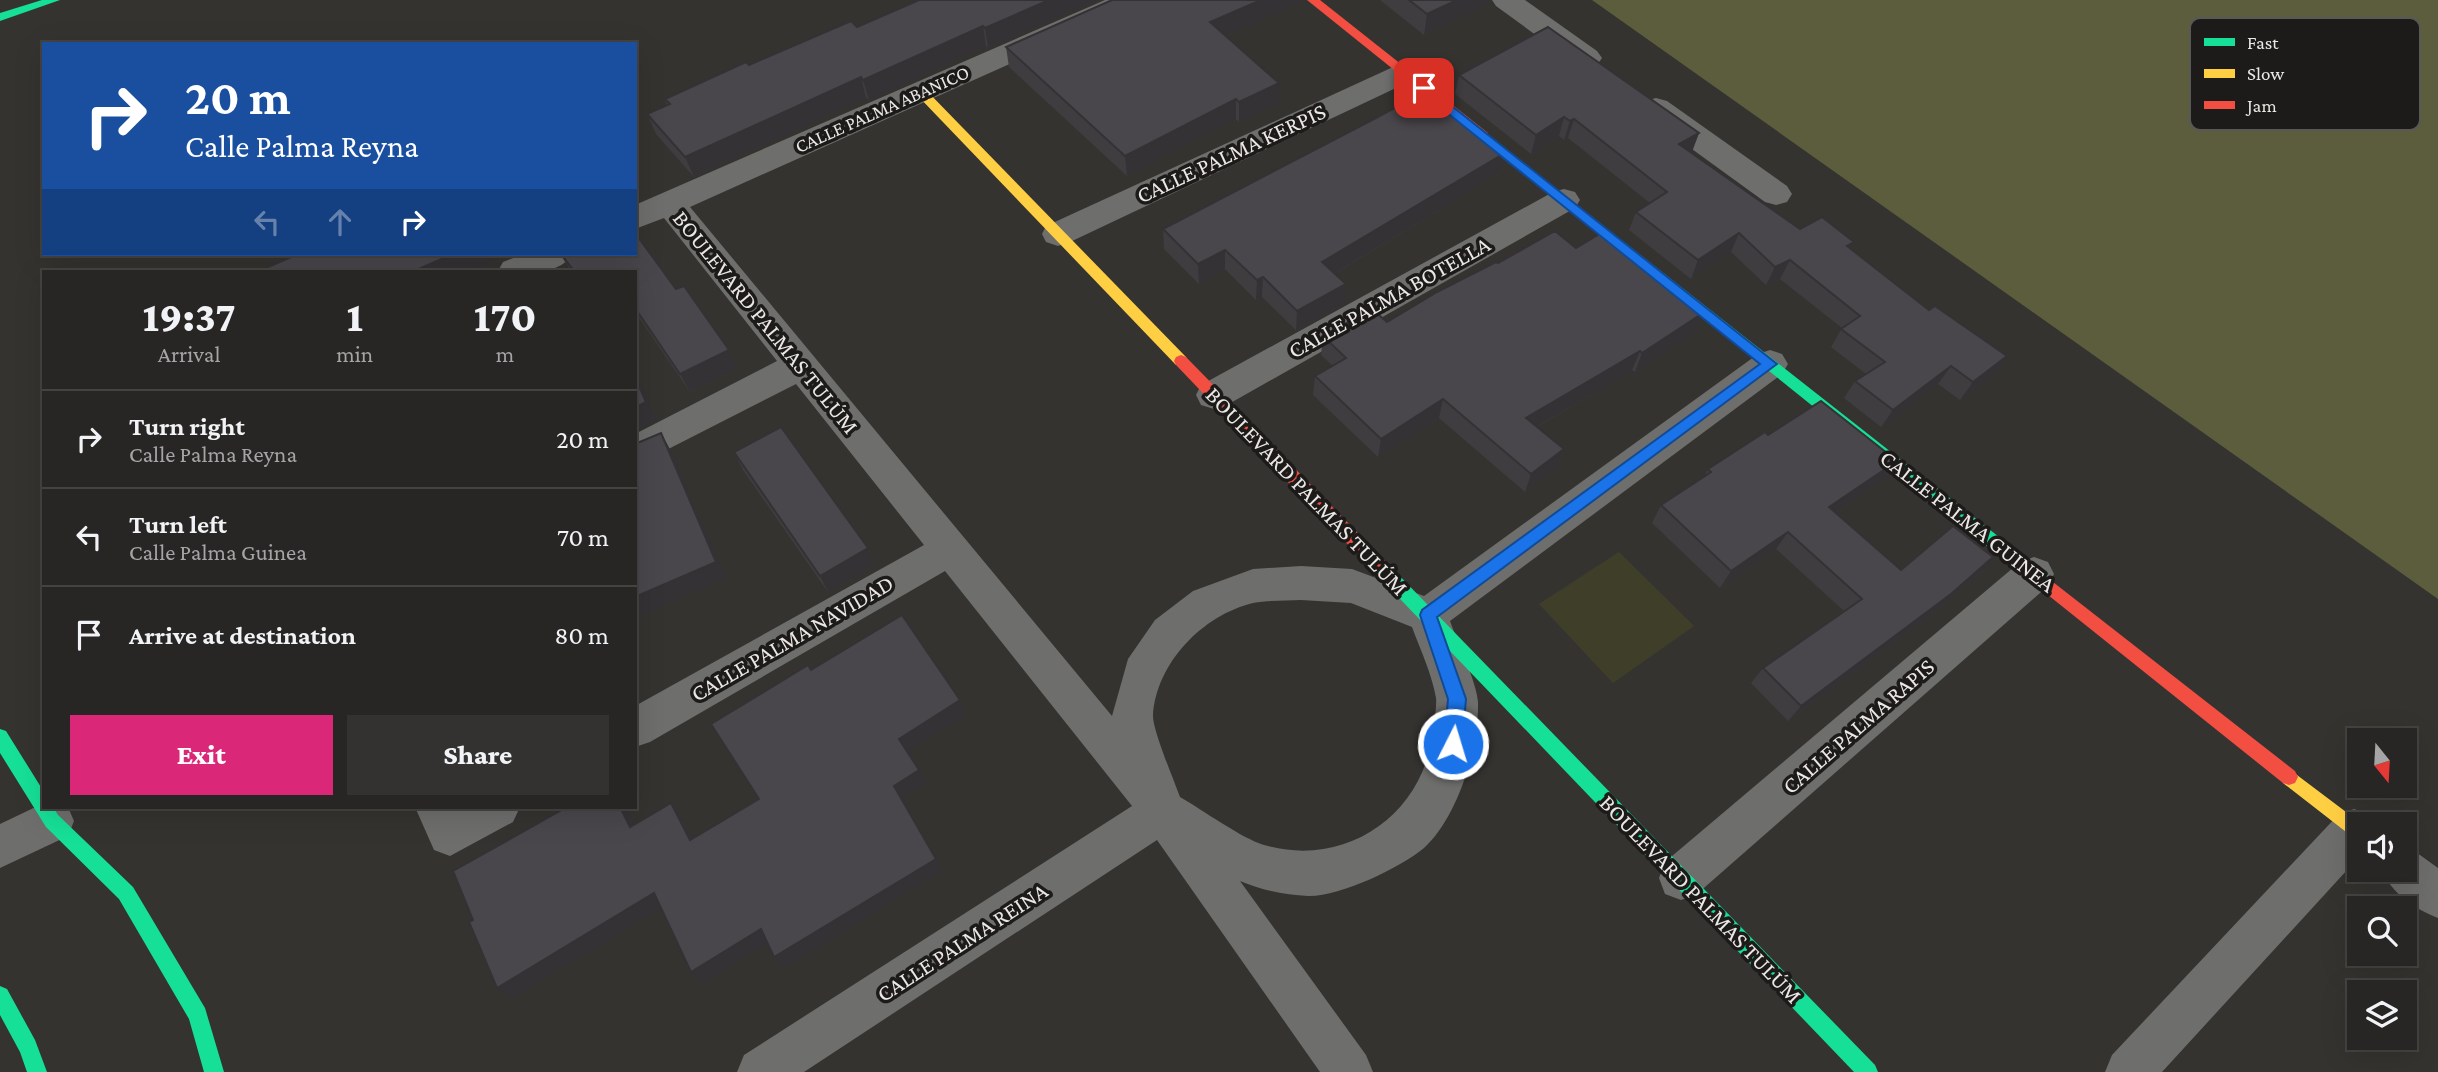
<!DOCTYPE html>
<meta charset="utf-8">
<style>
:root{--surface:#282624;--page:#343231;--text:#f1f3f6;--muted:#a5a5a6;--line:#444341;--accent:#db2777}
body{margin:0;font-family:"Crimson Pro",serif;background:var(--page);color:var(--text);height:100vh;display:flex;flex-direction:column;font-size:26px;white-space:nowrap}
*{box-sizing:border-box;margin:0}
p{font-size:23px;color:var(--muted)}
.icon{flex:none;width:38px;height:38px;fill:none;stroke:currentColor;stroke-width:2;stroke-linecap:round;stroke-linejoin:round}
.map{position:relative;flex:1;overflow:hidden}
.side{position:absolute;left:42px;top:270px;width:595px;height:539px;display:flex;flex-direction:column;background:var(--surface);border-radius:0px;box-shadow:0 7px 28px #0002,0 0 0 2px var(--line)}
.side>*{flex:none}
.banner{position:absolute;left:42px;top:42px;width:595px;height:214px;border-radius:0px;box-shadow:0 7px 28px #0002,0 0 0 2px var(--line);background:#1a4fa0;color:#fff;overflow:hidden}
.needle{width:46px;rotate:162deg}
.controls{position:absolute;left:2347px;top:728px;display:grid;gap:14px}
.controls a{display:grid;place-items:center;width:70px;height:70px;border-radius:0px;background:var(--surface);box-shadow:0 7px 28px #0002,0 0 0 2px var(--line);font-size:35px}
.pin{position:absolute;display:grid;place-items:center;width:60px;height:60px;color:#fff;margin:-30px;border-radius:14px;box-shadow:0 4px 10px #0006}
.me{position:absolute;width:77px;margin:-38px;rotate:5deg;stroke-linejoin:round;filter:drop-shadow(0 0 5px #0008)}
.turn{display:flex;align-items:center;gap:24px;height:147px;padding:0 28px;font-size:32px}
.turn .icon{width:91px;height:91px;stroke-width:2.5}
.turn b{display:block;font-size:49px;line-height:60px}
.lanes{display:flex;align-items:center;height:66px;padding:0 28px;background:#0003;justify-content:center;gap:35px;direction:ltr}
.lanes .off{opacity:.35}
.eta{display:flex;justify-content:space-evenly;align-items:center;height:119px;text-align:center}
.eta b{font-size:42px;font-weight:800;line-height:49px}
.action{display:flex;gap:14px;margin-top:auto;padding:14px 28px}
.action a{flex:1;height:80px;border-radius:0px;background:var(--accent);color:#fff;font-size:28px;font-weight:800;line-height:80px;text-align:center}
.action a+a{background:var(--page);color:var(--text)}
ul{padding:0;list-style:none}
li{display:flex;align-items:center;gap:21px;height:98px;padding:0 28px;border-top:2px solid var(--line)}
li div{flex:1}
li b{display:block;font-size:26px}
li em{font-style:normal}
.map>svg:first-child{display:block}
.green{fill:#3f3f29}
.forest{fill:#5c5d3d}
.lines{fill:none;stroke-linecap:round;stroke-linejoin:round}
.street{fill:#6e6e6d;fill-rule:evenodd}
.fast{fill:#16e098;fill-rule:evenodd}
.slow{fill:#ffcf43;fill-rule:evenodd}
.jam{fill:#f24e42;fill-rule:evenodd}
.wall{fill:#403d41}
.shaded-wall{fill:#343235}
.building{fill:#4a474c;stroke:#343235;stroke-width:2}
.route{fill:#1a73e8;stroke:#114b97;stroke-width:2}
.labels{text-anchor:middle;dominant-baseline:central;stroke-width:7;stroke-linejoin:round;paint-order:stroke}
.far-street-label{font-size:19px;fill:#eae7e4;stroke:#1d1b19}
.street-label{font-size:23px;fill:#eae7e4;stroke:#1d1b19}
.key{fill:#1d1b19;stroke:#5a5856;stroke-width:2}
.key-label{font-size:19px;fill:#eae7e4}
</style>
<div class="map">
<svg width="2438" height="1072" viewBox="0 0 2438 1072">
<rect width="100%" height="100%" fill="#353330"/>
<polygon class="green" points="1619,552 1694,626 1613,683 1539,604"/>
<polygon class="forest" points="1592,0 2438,0 2438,599"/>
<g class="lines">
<g class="street">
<path d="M1105,0H1143L1139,6L690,207L1112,716L1128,659L1155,620L1193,591L1253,569L1301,566L1352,569L1424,596L1758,354L1770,350L1782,354L1788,364L1782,374L1450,621C1457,641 1477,683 1478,702C1479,747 1458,817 1424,848C1400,868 1339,897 1308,896C1285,895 1261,890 1240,881L1366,1055L1373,1072H1320L1157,840L804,1072H737L744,1055L1132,806L945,571L650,742L635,747V706L924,545L796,384L635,466V434L777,361L664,218L635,229V205ZM1301,600L1351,603L1412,627C1420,649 1432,674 1436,698C1437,708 1434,720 1433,730C1425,814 1346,869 1264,845C1243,839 1201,809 1180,797C1174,780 1153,731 1153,716C1156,663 1203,615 1253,603C1268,600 1286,601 1301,600Z"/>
<polygon points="1492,0 1525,0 1597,51 1602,58 1597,65 1587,67 1577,65 1496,6"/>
<polygon points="1404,62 1415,65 1419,72 1415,79 1070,242 1058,246 1046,242 1042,234 1046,226"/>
<polygon points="1656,98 1667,101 1787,186 1792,194 1787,202 1776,205 1765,202 1645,115 1641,108 1645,101"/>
<polygon points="1564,189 1575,192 1580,200 1575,208 1227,405 1214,409 1201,405 1196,395 1201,385 1553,192"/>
<path d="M524,254H572C558,278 522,271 498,271L503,262Z"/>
<polygon points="2034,557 2048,562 2054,574 2048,586 1697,894 1681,900 1665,894 1659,878 1665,862 2020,562"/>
<polygon points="44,803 44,807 68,807 74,821 68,836 0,868 0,824"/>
<polygon points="415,807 520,807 513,822 450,856 434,850"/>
<polygon points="2354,809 2370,815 2374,824 2359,824 2359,857 2162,1072 2105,1072 2112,1055 2338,815"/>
<path d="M2404,848L2420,855L2438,868V918C2415,909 2391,893 2382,870H2404Z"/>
</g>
<g class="fast">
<polygon points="42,0 60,0 0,21 0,13"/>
<polygon points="1484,132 2050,577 2052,582 2050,587 2044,589 2038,587 1480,139 1478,136"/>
<polygon points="1385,565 1391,567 1875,1065 1878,1072 1854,1072 1379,577 1377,572 1379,567"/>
<polygon points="0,729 6,731 44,792 44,807 53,807 58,815 133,887 205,1008 224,1072 204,1072 189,1019 119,899 46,827 0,753"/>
<polygon points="0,986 7,989 35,1040 47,1072 27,1072 20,1052 0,1015"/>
</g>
<g class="slow">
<polygon points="921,88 925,89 1186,357 1188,361 1186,365 1176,365 917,95 917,89"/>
<polygon points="2289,769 2362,824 2359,824 2359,842 2283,783 2280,777 2283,771"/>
</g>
<g class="jam">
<polygon points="1307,0 1320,0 1488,133 1488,139 1480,139"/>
<polygon points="1181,355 1186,357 1391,567 1393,572 1391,577 1385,579 1379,577 1176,365 1174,361 1176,357"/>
<polygon points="2044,575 2295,771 2298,777 2295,783 2289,785 2283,783 2038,587 2036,582 2038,577"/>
</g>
</g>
<g class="wall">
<polygon points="919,0 1098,0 988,48 986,46 869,100 866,98 694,177 656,134 647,114 667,105 665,99 749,65 857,27"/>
<polygon points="1380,0 1487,0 1486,5 1424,35"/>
<polygon points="1298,4 1226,36 1278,103 1239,122 1236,119 1127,176 1009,67 1006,47"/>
<polygon points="1459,75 1699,133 1691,152 1800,229 1851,249 1929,310 2007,356 1994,374 1960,400 1938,384 1881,427 1844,398 1855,381 1866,374 1831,347 1842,328 1780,279 1766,285 1731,252 1691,279 1629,230 1636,212 1650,203 1568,138 1564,140 1559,136 1531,154 1455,94"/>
<polygon points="1508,151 1503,171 1334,274 1344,304 1296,330 1262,297 1256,300 1225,269 1199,284 1164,249 1163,229"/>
<polygon points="1576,248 1706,311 1698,330 1635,372 1632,370 1537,427 1564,449 1557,467 1525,492 1439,418 1378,457 1313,395 1315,376 1333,366 1321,355 1323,336 1387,322"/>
<polygon points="560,254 635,254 676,289 738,368 690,392 640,319 635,321 635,271 571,271"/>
<polygon points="1768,435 1897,461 1884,480 1835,513 1901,570 1993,557 1978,574 1936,611 1788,721 1751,683 1763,668 1844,611 1776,549 1720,588 1652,523 1661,505 1704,477 1708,469"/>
<polygon points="734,452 868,548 875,565 828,592 743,470"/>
</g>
<g class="shaded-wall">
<polygon points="1049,0 1098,0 988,48 985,28"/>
<polygon points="1261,0 1299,0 1298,4 1210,43 1210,22"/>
<polygon points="1457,0 1487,0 1486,5 1424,35 1427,14"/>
<polygon points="983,26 986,46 869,100 863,80"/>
<polygon points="861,77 866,98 694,177 685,157"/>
<polygon points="1279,83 1278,103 1239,122 1239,102"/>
<polygon points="1236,99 1236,119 1127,176 1125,156"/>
<polygon points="1564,117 1559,136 1531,154 1536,135"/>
<polygon points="1574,119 1568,138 1564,140 1570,121"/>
<polygon points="1699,133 1692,152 1672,163 1679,144"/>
<polygon points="1508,151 1503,171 1320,282 1322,262"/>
<polygon points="1739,233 1731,252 1691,279 1698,260"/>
<polygon points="1225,250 1225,269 1199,284 1198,264"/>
<polygon points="453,254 509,254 469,271 414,271"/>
<polygon points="1790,260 1780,279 1766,285 1775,267"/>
<polygon points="1263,277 1262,297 1256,300 1257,280"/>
<polygon points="1346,284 1344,304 1296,330 1297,311"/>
<polygon points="635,311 640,319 635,321"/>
<polygon points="1706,311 1698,330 1635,372 1642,353"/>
<polygon points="729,350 738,368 690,392 680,374"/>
<polygon points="1640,351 1632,370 1521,436 1526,418"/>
<polygon points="2007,356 1994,374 1960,400 1973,382"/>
<polygon points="1951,366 1938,384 1881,427 1893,410"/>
<polygon points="635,369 656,420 635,432"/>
<polygon points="1443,399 1439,418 1378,457 1381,439"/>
<polygon points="661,433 671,451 726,578 643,615 635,604 635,597"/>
<polygon points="1564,449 1557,467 1525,492 1531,474"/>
<polygon points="1897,461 1884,480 1817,525 1829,507"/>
<polygon points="1788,532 1776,549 1720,588 1731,571"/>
<polygon points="868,548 875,565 828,592 820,576"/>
<polygon points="1993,557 1978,574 1936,611 1788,721 1801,706"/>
<polygon points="960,700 966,716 906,753 899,739"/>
<polygon points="919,770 926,784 901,800 894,786"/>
<polygon points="671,803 683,817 702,853 690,840"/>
<polygon points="620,807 627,807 643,840 630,827"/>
<polygon points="936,859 943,871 785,968 774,957"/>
<polygon points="654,893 667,905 514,998 497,988"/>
<polygon points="761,929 772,941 704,982 691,972"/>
</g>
<g class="building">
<polygon points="919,0 1049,0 985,28 983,26 863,80 861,77 685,157 647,114 670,104 665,99 746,62 749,65 851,21 857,27"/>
<polygon points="1112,0 1261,0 1210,22 1279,83 1239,102 1236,99 1125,156 1006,47"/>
<polygon points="1409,0 1457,0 1427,14"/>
<polygon points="1548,27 1699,133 1679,144 1800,229 1822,217 1854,242 1847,246 1929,310 1935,306 2007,356 1973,382 1951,366 1893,410 1855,381 1885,362 1841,329 1860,316 1790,260 1775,267 1739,233 1698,260 1636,212 1667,192 1574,119 1570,121 1564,117 1536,135 1459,75"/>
<polygon points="1430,89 1508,151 1322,262 1346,284 1297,311 1263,277 1257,280 1225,250 1198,264 1163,229 1374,119"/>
<polygon points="1606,230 1706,311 1642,353 1640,351 1526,418 1564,449 1531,474 1443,399 1381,439 1315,376 1346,358 1323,336 1372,309 1387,322 1437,292 1496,262 1498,263 1555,231 1576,248"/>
<polygon points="635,233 676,289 684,286 729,350 680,374 635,308 635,271 574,271 561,254 635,254"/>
<polygon points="298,254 453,254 414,271 259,271"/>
<polygon points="635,377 646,402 635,408"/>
<polygon points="1821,401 1897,461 1829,507 1901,570 1953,526 1993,557 1951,594 1801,706 1763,668 1862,599 1788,532 1731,571 1661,505 1711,472 1708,469 1765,432 1768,435"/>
<polygon points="781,427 868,548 820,576 734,452"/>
<polygon points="661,433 716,562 635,597 635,444"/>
<polygon points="902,615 960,700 899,739 919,770 894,786 936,859 774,957 761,929 691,972 654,893 497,988 469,922 473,920 453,871 567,807 620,807 630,827 671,803 690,840 759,799 711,724 808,665 811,670"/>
</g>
<polygon class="route" points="1424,84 1777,364 1437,617 1466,699 1462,744 1459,749 1453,752 1447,749 1444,744 1448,699 1420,615 1422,610 1760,364 1420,91 1420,85"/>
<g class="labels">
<g class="far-street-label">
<text transform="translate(882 109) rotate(-24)">CALLE PALMA ABANICO</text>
</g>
<g class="street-label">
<text transform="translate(1231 153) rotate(-25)">CALLE PALMA KERPIS</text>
<text transform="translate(1389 297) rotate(-29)">CALLE PALMA BOTELLA</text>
<text transform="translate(766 322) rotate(51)">BOULEVARD PALMAS TULÚM</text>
<text transform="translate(1307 491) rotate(46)">BOULEVARD PALMAS TULÚM</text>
<text transform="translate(1968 521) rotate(38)">CALLE PALMA GUINEA</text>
<text transform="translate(792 638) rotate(-30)">CALLE PALMA NAVIDAD</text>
<text transform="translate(1858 726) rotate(-41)">CALLE PALMA RAPIS</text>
<text transform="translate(1701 899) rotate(46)">BOULEVARD PALMAS TULÚM</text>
<text transform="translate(962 942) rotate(-33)">CALLE PALMA REINA</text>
</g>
</g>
<rect x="2190" y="18" width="230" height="112" rx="10" class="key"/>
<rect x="2204" y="38" width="31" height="8" fill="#16e098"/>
<rect x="2204" y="69" width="31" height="9" fill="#ffcf43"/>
<rect x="2204" y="101" width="31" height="8" fill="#f24e42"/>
<g class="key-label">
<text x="2247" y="49">Fast</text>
<text x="2247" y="80">Slow</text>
<text x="2247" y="112">Jam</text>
</g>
</svg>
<div class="controls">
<a><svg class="needle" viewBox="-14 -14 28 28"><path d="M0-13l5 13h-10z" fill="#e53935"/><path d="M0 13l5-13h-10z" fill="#a5a5a6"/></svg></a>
<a><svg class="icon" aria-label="sound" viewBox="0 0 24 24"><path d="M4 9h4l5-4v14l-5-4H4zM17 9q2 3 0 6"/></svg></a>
<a><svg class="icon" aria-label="search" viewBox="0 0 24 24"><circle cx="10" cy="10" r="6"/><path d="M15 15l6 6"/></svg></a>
<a><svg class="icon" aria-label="layers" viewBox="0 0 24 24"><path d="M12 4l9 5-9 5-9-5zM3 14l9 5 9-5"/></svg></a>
</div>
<div class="pin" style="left:1424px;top:88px;background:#d93025"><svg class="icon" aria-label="arrive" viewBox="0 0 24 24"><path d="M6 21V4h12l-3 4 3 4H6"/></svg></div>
<svg class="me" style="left:1453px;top:744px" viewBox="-20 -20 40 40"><circle r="17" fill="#1a73e8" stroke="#fff" stroke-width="3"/><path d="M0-11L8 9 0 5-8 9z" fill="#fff"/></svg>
<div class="banner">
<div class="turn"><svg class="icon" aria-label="right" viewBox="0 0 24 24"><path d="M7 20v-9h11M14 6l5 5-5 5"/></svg><div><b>20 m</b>Calle Palma Reyna</div></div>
<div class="lanes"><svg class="icon off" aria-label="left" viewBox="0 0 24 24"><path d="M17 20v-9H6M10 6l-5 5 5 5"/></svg><svg class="icon off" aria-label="ahead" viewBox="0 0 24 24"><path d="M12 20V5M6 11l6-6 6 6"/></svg><svg class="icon" aria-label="right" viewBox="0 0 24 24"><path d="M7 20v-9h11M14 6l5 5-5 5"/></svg></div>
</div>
<section class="side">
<div class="eta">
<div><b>19:37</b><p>Arrival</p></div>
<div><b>1</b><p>min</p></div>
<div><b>170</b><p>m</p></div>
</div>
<ul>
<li><svg class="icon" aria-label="right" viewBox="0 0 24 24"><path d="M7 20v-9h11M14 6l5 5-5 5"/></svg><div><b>Turn right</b><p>Calle Palma Reyna</p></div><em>20 m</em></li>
<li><svg class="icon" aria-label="left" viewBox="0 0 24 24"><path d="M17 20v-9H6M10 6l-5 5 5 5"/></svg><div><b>Turn left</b><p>Calle Palma Guinea</p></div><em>70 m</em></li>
<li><svg class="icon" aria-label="arrive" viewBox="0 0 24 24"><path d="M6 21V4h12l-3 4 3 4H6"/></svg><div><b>Arrive at destination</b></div><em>80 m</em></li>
</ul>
<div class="action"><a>Exit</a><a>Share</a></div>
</section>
</div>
